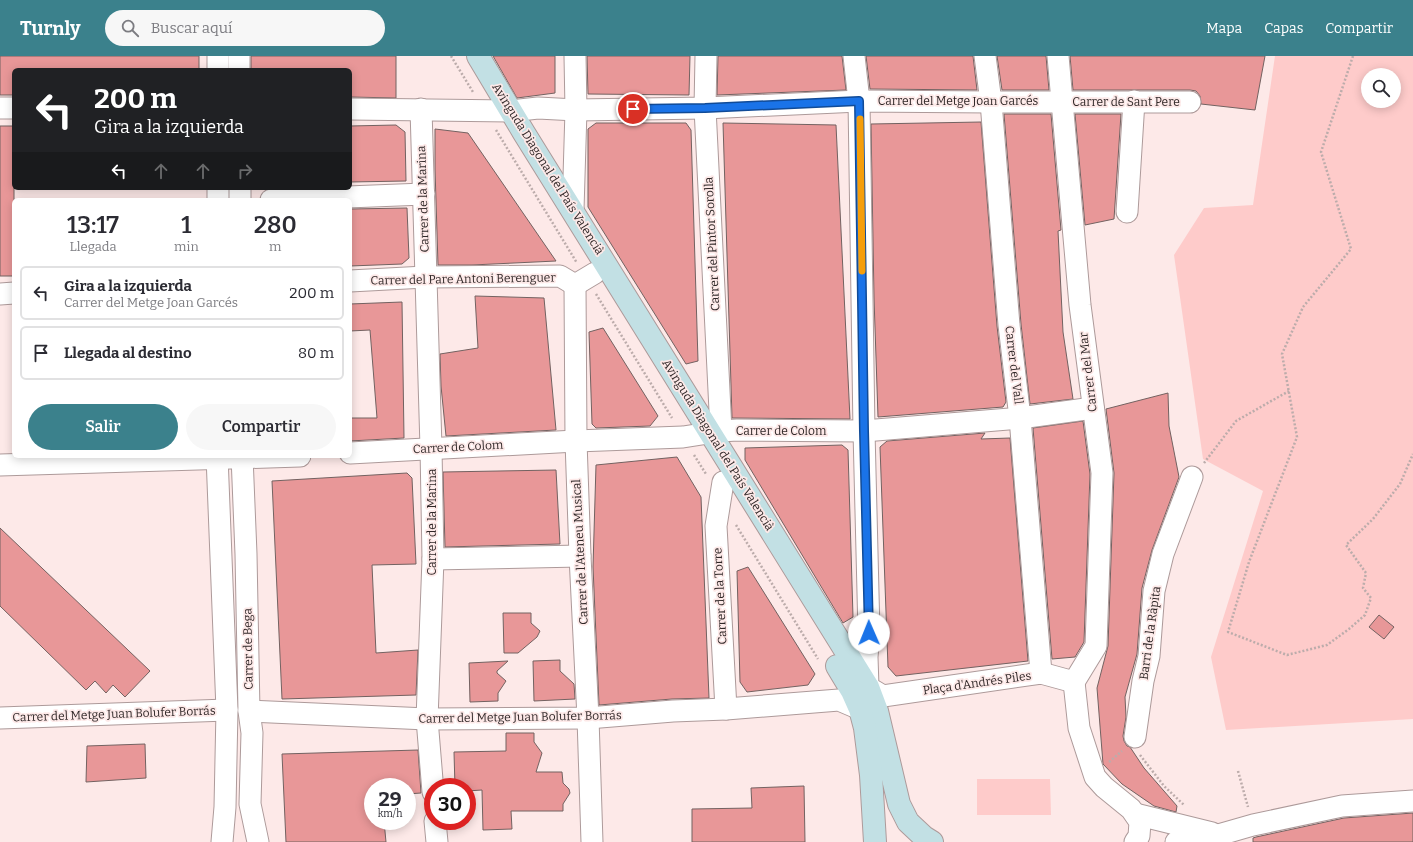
<!DOCTYPE html>
<html lang="es">
<meta charset="utf-8">
<style>
:root{--surface:#fff;--page:#f7f7f7;--text:#2b2b33;--muted:#7c7c81;--line:#e1e1e2;--accent:#3b818c}
body{margin:0;font-family:Bitter,serif;background:var(--page);color:var(--text);height:100vh;display:flex;flex-direction:column;font-size:15px;white-space:nowrap}
*{box-sizing:border-box;margin:0}
p{font-size:13px;color:var(--muted)}
.icon{flex:none;width:22px;height:22px;fill:none;stroke:currentColor;stroke-width:2;stroke-linecap:round;stroke-linejoin:round}
.map{position:relative;flex:1;overflow:hidden}
.sheet{position:absolute;left:12px;top:142px;width:340px;height:260px;display:flex;flex-direction:column;background:var(--surface);border-radius:6px;box-shadow:0 2px 10px #0003}
.sheet>*{flex:none}
.hud{position:absolute;left:12px;top:12px;width:340px;height:122px;border-radius:6px;box-shadow:0 2px 10px #0003;background:#202124;color:#fff;overflow:hidden}
.controls{position:absolute;left:1361px;top:12px;display:grid;gap:8px}
.controls a{display:grid;place-items:center;width:40px;height:40px;border-radius:50%;background:var(--surface);box-shadow:0 2px 10px #0003;font-size:20px}
.speed{position:absolute;left:364px;top:722px;display:flex;gap:8px;font-size:20px;font-weight:700;text-align:center}
.speed>*{display:grid;place-content:center;width:52px;height:52px;border-radius:50%;background:var(--surface);box-shadow:0 2px 10px #0003;line-height:1}
.speed small{font-size:10px;font-weight:400}
.speed .limit{border:6px solid #d22;background:#fff;color:#111}
.pin{position:absolute;display:grid;place-items:center;width:34px;height:34px;color:#fff;margin:-17px;border:2px solid #fff;border-radius:50%;box-shadow:0 1px 4px #0007}
.me{position:absolute;width:44px;margin:-22px;rotate:359deg;stroke-linejoin:round;filter:drop-shadow(0 0 3px #0008)}
.turn{display:flex;align-items:center;gap:14px;height:84px;padding:0 16px;font-size:18px}
.turn .icon{width:52px;height:52px;stroke-width:2.5}
.turn b{display:block;font-size:28px;line-height:34px}
.lanes{display:flex;align-items:center;height:38px;padding:0 16px;background:#0003;justify-content:center;gap:20px;direction:ltr}
.lanes .off{opacity:.35}
.eta{display:flex;justify-content:space-evenly;align-items:center;height:68px;text-align:center}
.eta b{font-size:24px;font-weight:600;line-height:28px}
.cta{display:flex;gap:8px;margin-top:auto;padding:8px 16px}
.cta a{flex:1;height:46px;border-radius:24px;background:var(--accent);color:#fff;font-size:16px;font-weight:600;line-height:46px;text-align:center}
.cta a+a{background:var(--page);color:var(--text)}
ul{padding:0;list-style:none}
li{display:flex;align-items:center;gap:12px;height:54px;margin:0 8px 6px;padding:0 8px;border:2px solid var(--line);border-radius:6px}
li div{flex:1}
li b{display:block;font-size:15px}
li em{font-style:normal}
header{display:flex;align-items:center;gap:24px;box-sizing:border-box;height:56px;padding:0 20px;background:var(--accent);color:#fff}
header strong{font-size:19px}
nav{display:flex;gap:22px;margin-inline-start:auto;font-size:14px}
.search{width:280px;height:36px;background:var(--page);display:flex;align-items:center;gap:10px;box-sizing:border-box;padding:0 14px;border-radius:22px;color:var(--muted);font-size:15px}
.map>svg:first-child{display:block}
.green{fill:#fecbca;fill-rule:evenodd}
.building{fill:#e89798;stroke:#736261}
.lines{fill:none;stroke-linecap:round;stroke-linejoin:round}
.street-casing{stroke:#ad9a9a;stroke-width:23}
.secondary-casing{stroke:#ad9a9a;stroke-width:24}
.path{stroke:#bcacab;stroke-width:2.5;stroke-dasharray:2 2;stroke-linecap:butt}
.street{stroke:#fff;stroke-width:21}
.secondary{stroke:#c2e0e4;stroke-width:22}
.route-casing{stroke:#114b97;stroke-width:10}
.route{stroke:#1a73e8;stroke-width:7}
.slow{stroke:#f59e0b;stroke-width:7}
.labels{text-anchor:middle;dominant-baseline:central;stroke-width:3.5;stroke-linejoin:round;paint-order:stroke}
.street-label{font-size:12px;fill:#302828;stroke:#fde9e8}
</style>
<header>
<strong>Turnly</strong>
<div class="search"><svg class="icon" aria-label="search" viewBox="0 0 24 24"><circle cx="10" cy="10" r="6"/><path d="M15 15l6 6"/></svg>Buscar aquí</div>
<nav><a>Mapa</a><a>Capas</a><a>Compartir</a></nav>
</header>
<div class="map">
<svg width="1413" height="786" viewBox="0 0 1413 786">
<rect width="100%" height="100%" fill="#fde9e8"/>
<g class="green">
<path d="M1275,0H1413V663L1226,674L1211,601L1263,435L1203,403L1174,199L1204,152L1253,149ZM1368,19H1394V45H1368Z"/>
<polygon points="977,723 1050,723 1051,759 977,759"/>
</g>
<g class="building">
<polygon points="0,0 199,0 199,14 14,14 14,39 0,39"/>
<polygon points="251,0 396,0 396,42 350,41 350,14 251,14"/>
<polygon points="493,0 555,0 555,37 517,42"/>
<polygon points="587,0 690,0 689,39 588,38"/>
<polygon points="718,0 842,0 846,34 717,39"/>
<polygon points="866,0 973,0 977,34 870,33"/>
<polygon points="997,0 1046,0 1049,34 1002,34"/>
<polygon points="1070,0 1265,0 1255,54 1201,48 1200,40 1196,35 1190,34 1073,34"/>
<polygon points="1004,58 1051,58 1061,174 1058,175 1063,276 1073,343 1030,348 1021,268"/>
<polygon points="1075,58 1121,58 1114,163 1085,169"/>
<polygon points="981,66 997,270 1006,346 1003,351 878,361 874,242 871,68"/>
<polygon points="596,67 686,67 691,74 698,305 686,308 588,151 588,73"/>
<polygon points="723,67 836,69 850,363 732,362"/>
<polygon points="396,69 405,76 406,125 350,126 350,70"/>
<rect x="0" y="70" width="14" height="150"/>
<polygon points="435,73 468,77 556,205 472,209 438,209 435,113"/>
<polygon points="407,152 409,202 402,208 350,210 350,153"/>
<polygon points="475,240 544,242 556,374 446,380 441,330 440,298 478,292"/>
<polygon points="402,246 404,382 350,385 350,362 377,362 370,274 350,275 350,248"/>
<polygon points="603,272 658,360 650,370 596,372 592,368 589,276"/>
<polygon points="1168,337 1169,370 1179,421 1152,494 1142,532 1137,598 1125,641 1126,661 1123,680 1124,685 1127,690 1130,691 1144,712 1177,750 1176,756 1154,750 1122,728 1103,708 1097,632 1108,590 1114,417 1106,353"/>
<polygon points="1083,365 1090,418 1084,586 1075,601 1052,603 1033,372"/>
<polygon points="985,377 981,383 1010,382 1028,605 896,620 888,611 880,391 887,385"/>
<polygon points="842,389 848,394 853,561 843,567 745,404 745,392"/>
<polygon points="677,401 701,441 709,642 672,643 599,649 593,511 596,409"/>
<polygon points="556,414 560,488 445,491 443,416"/>
<polygon points="407,417 412,422 416,508 372,509 376,597 418,594 416,639 282,643 272,425"/>
<polygon points="0,472 150,615 125,641 113,629 106,637 95,625 86,634 0,550"/>
<polygon points="748,511 815,618 808,629 747,636 740,626 737,515"/>
<polygon points="503,557 531,557 531,567 540,575 537,581 518,597 504,597"/>
<polygon points="1379,559 1394,571 1384,583 1369,571"/>
<polygon points="560,604 560,615 574,628 575,643 534,645 533,605"/>
<polygon points="508,605 497,615 497,617 506,625 498,637 498,645 470,646 469,607"/>
<polygon points="506,677 534,677 534,686 542,697 536,716 562,716 563,727 569,733 570,737 563,748 563,755 511,755 512,773 483,774 482,734 467,735 467,731 455,731 454,696 506,695"/>
<polygon points="145,688 146,722 86,726 87,690"/>
<polygon points="418,694 421,737 407,738 407,731 373,731 373,765 384,765 386,786 286,786 282,698"/>
<polygon points="804,730 805,786 692,786 692,753 752,752 751,732"/>
<polygon points="1413,757 1413,786 1253,786 1253,782 1256,781 1344,762"/>
</g>
<g class="lines">
<g class="street-casing">
<g id="street">
<polyline points="218,0 218,14"/>
<polyline points="239,0 239,14"/>
<polyline points="706,0 705,52 721,375"/>
<polyline points="854,0 859,45 864,375 869,577 867,601 868,631 883,640 1041,617 1074,626"/>
<polyline points="985,0 991,46 1009,269 1020,362 1041,617"/>
<polyline points="1058,0 1080,249 1102,417 1096,590 1074,626"/>
<polyline points="0,52 14,52"/>
<polyline points="350,53 511,55 538,52 576,54 705,52 859,45 991,46 1190,46"/>
<polyline points="421,53 431,392 433,503 427,663 433,736"/>
<polyline points="218,144 218,132"/>
<polyline points="240,144 240,132"/>
<polyline points="271,144 424,138"/>
<polyline points="573,154 576,54 575,0"/>
<polyline points="1127,156 1134,45"/>
<polyline points="350,225 425,221 560,220 575,229"/>
<polyline points="575,229 576,385 580,500 588,662 592,786"/>
<polyline points="575,229 595,217"/>
<polyline points="0,238 14,237"/>
<polyline points="350,397 576,385 683,381 721,375 737,374 864,375 1020,362 1093,352"/>
<polyline points="217,400 227,654 225,751 222,786"/>
<polyline points="242,400 246,498 249,655 252,677 250,748 258,786"/>
<polyline points="0,409 300,400"/>
<polyline points="723,426 716,470 726,653"/>
<polyline points="433,503 580,500"/>
<polyline points="1074,626 1079,672 1095,721 1104,731 1131,753 1140,766 1139,780 1135,786"/>
<polyline points="249,655 427,663 588,662 673,655 726,653 839,644 860,653"/>
<polyline points="0,662 227,654"/>
<polyline points="1135,681 1143,625 1149,600 1154,535 1163,498 1192,421"/>
<polyline points="1135,758 1212,777"/>
<polyline points="435,765 437,786"/>
<polyline points="1176,786 1204,783 1253,769 1342,750 1413,745"/>
</g>
</g>
<g class="secondary-casing">
<g id="secondary">
<polyline points="478,0 524,77 868,631 877,655 899,748 908,766 924,781 932,786"/>
<polyline points="837,610 852,635 860,653 865,672 871,719 875,786"/>
</g>
</g>
<g class="path">
<polyline points="451,0 473,36"/>
<polyline points="1353,0 1321,96 1351,193 1303,251 1282,298 1297,381 1249,506 1228,576 1287,599 1327,589 1349,573 1365,559 1371,542 1363,532 1366,517 1346,489 1373,463 1400,428 1413,398"/>
<polyline points="496,74 577,207"/>
<polyline points="596,238 672,362"/>
<polyline points="694,399 706,418"/>
<polyline points="1204,407 1236,365 1289,335"/>
<polyline points="736,469 818,603"/>
<polyline points="1140,699 1164,730 1184,749"/>
<polyline points="1109,706 1122,695"/>
<polyline points="1238,715 1248,751"/>
</g>
<use href="#street" class="street"/>
<use href="#secondary" class="secondary"/>
</g>
<g class="lines">
<g class="route-casing">
<polyline id="route" points="633,53 705,52 859,45 864,375 869,577"/>
</g>
<use href="#route" class="route"/>
<polyline class="slow" points="860,63 862,215"/>
</g>
<g class="labels">
<g class="street-label">
<text x="958" y="45">Carrer del Metge Joan Garcés</text>
<text x="1126" y="46">Carrer de Sant Pere</text>
<text transform="translate(548 113) rotate(58)">Avinguda Diagonal del País Valencià</text>
<text transform="translate(423 143) rotate(-92)">Carrer de la Marina</text>
<text transform="translate(712 188) rotate(-93)">Carrer del Pintor Sorolla</text>
<text transform="translate(463 223) rotate(-1)">Carrer del Pare Antoni Berenguer</text>
<text transform="translate(1014 309) rotate(83)">Carrer del Vall</text>
<text transform="translate(1088 316) rotate(-97)">Carrer del Mar</text>
<text x="781" y="375">Carrer de Colom</text>
<text transform="translate(718 389) rotate(58)">Avinguda Diagonal del País Valencià</text>
<text transform="translate(458 391) rotate(-3)">Carrer de Colom</text>
<text transform="translate(432 466) rotate(-90)">Carrer de la Marina</text>
<text transform="translate(580 496) rotate(-93)">Carrer de l'Ateneu Musical</text>
<text transform="translate(720 540) rotate(-93)">Carrer de la Torre</text>
<text transform="translate(1150 577) rotate(-82)">Barri de la Ràpita</text>
<text transform="translate(248 593) rotate(-91)">Carrer de Bega</text>
<text transform="translate(977 627) rotate(-8)">Plaça d'Andrés Piles</text>
<text transform="translate(114 658) rotate(-2)">Carrer del Metge Juan Bolufer Borrás</text>
<text transform="translate(520 661) rotate(-1)">Carrer del Metge Juan Bolufer Borrás</text>
</g>
</g>
</svg>
<div class="controls">
<a><svg class="icon" aria-label="search" viewBox="0 0 24 24"><circle cx="10" cy="10" r="6"/><path d="M15 15l6 6"/></svg></a>
</div>
<div class="speed"><div>29<small>km/h</small></div><div class="limit">30</div></div>
<div class="pin" style="left:633px;top:53px;background:#d93025"><svg class="icon" aria-label="arrive" viewBox="0 0 24 24"><path d="M6 21V4h12l-3 4 3 4H6"/></svg></div>
<svg class="me" style="left:869px;top:577px" viewBox="-20 -20 40 40"><circle r="19" fill="#fff"/><path d="M0-13L10 11 0 6-10 11z" fill="#1a73e8"/></svg>
<div class="hud">
<div class="turn"><svg class="icon" aria-label="left" viewBox="0 0 24 24"><path d="M17 20v-9H6M10 6l-5 5 5 5"/></svg><div><b>200 m</b>Gira a la izquierda</div></div>
<div class="lanes"><svg class="icon" aria-label="left" viewBox="0 0 24 24"><path d="M17 20v-9H6M10 6l-5 5 5 5"/></svg><svg class="icon off" aria-label="ahead" viewBox="0 0 24 24"><path d="M12 20V5M6 11l6-6 6 6"/></svg><svg class="icon off" aria-label="ahead" viewBox="0 0 24 24"><path d="M12 20V5M6 11l6-6 6 6"/></svg><svg class="icon off" aria-label="right" viewBox="0 0 24 24"><path d="M7 20v-9h11M14 6l5 5-5 5"/></svg></div>
</div>
<section class="sheet">
<div class="eta">
<div><b>13:17</b><p>Llegada</p></div>
<div><b>1</b><p>min</p></div>
<div><b>280</b><p>m</p></div>
</div>
<ul>
<li><svg class="icon" aria-label="left" viewBox="0 0 24 24"><path d="M17 20v-9H6M10 6l-5 5 5 5"/></svg><div><b>Gira a la izquierda</b><p>Carrer del Metge Joan Garcés</p></div><em>200 m</em></li>
<li><svg class="icon" aria-label="arrive" viewBox="0 0 24 24"><path d="M6 21V4h12l-3 4 3 4H6"/></svg><div><b>Llegada al destino</b></div><em>80 m</em></li>
</ul>
<div class="cta"><a>Salir</a><a>Compartir</a></div>
</section>
</div>
